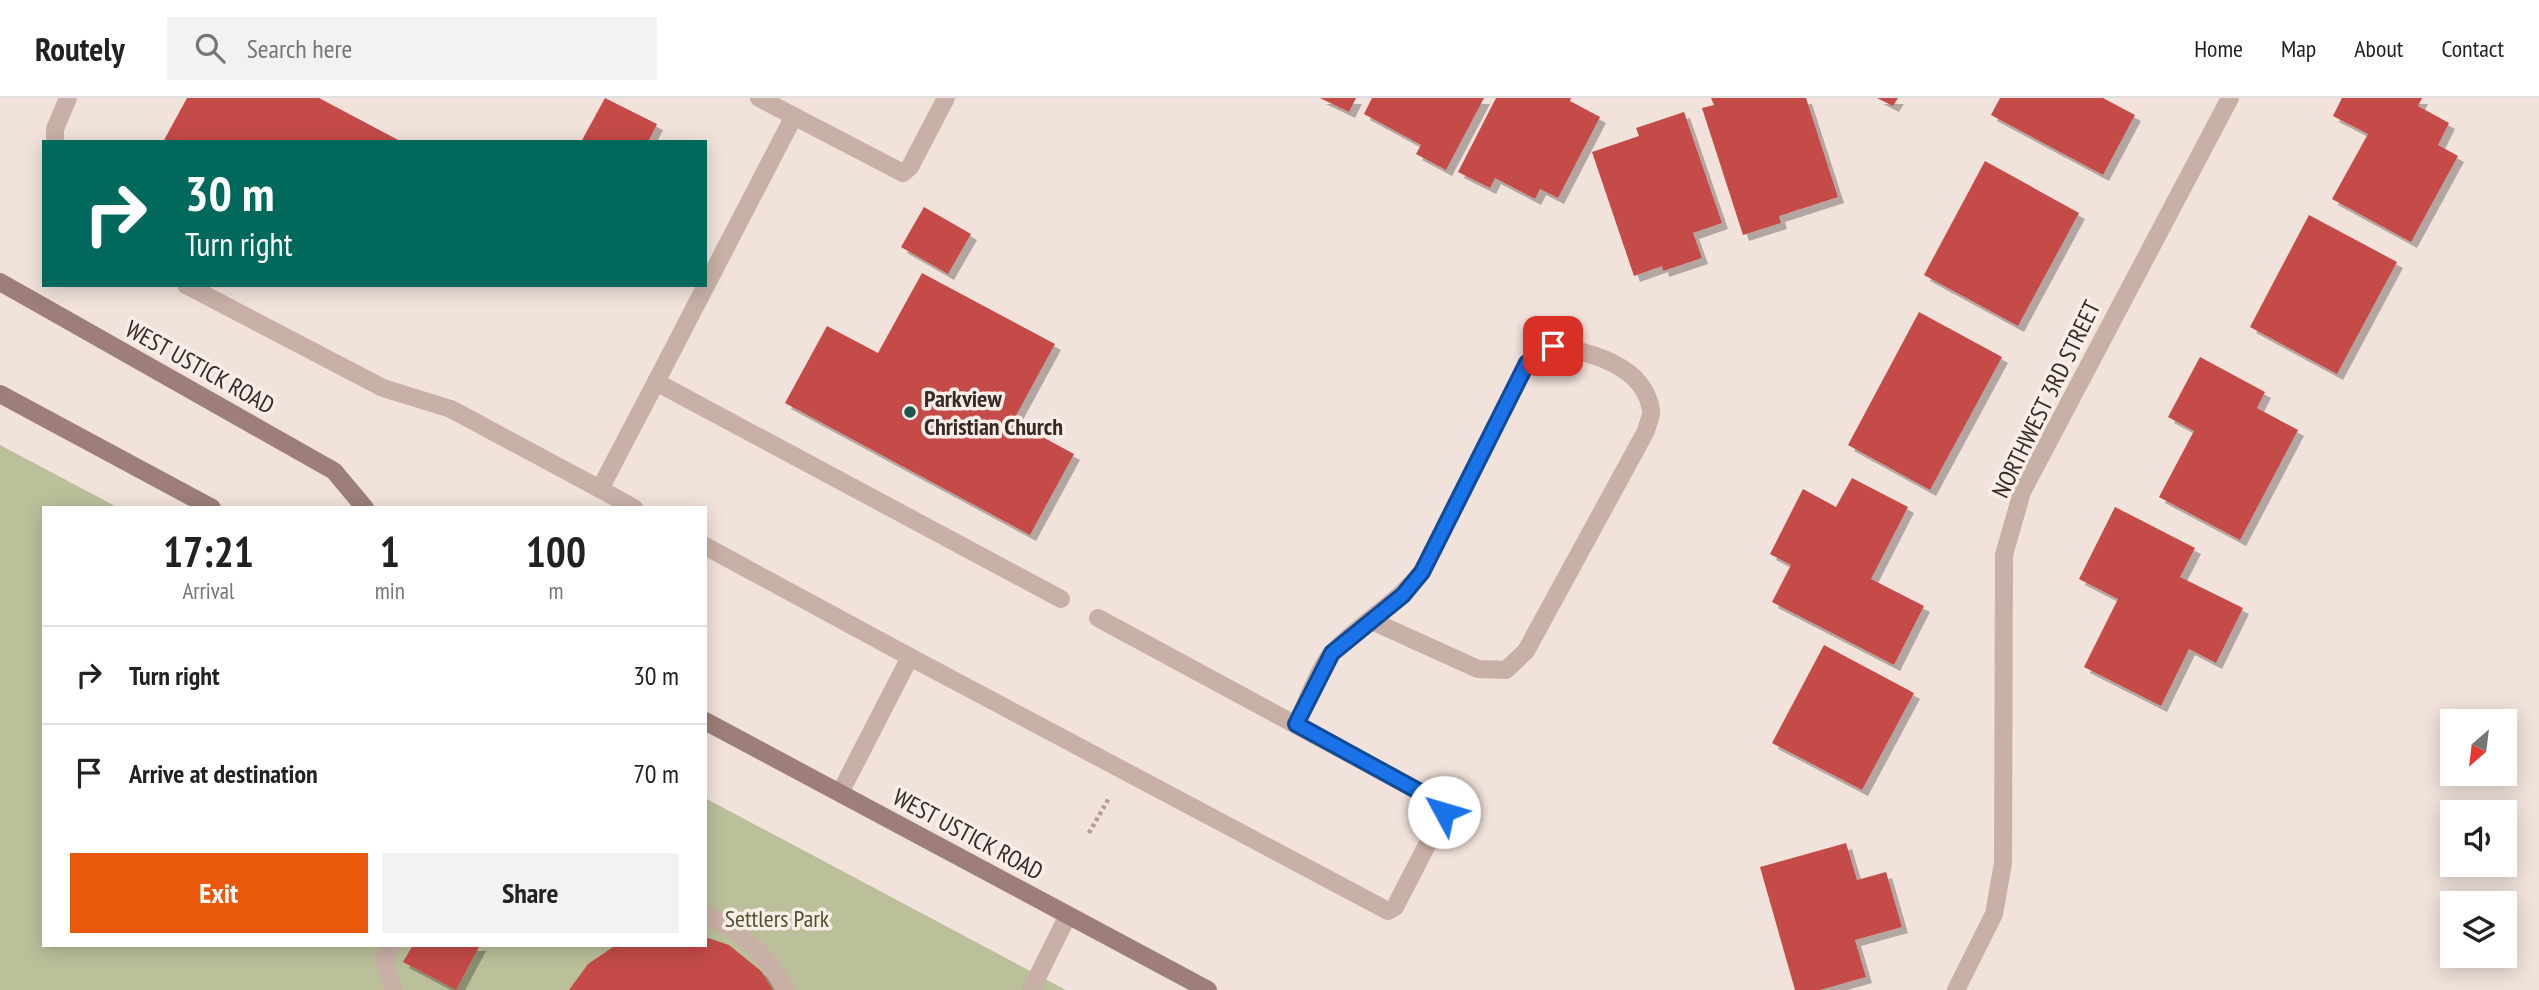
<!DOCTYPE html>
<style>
:root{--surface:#fff;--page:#f2f2f2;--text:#222;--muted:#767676;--line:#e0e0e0;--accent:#ea580c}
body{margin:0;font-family:"PT Sans Narrow",sans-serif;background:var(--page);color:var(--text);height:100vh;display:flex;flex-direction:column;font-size:26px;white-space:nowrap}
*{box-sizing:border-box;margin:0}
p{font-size:23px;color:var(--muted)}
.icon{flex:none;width:38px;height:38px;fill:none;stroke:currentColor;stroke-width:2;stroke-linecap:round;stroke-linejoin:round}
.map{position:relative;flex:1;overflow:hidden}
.side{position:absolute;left:42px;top:408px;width:665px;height:441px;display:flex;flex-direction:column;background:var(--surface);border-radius:0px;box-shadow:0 4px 18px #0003}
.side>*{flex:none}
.guide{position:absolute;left:42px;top:42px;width:665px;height:147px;border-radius:0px;box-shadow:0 4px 18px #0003;background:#00695c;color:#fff;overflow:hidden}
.needle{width:46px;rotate:208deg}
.fabs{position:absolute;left:2440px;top:611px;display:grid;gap:14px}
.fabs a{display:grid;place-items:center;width:77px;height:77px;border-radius:0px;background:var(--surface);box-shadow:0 4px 18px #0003;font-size:35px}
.pin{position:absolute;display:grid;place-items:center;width:60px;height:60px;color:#fff;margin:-30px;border-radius:14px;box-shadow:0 4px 10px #0006}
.me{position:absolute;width:77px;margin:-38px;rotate:309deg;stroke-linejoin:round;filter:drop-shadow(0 0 5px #0008)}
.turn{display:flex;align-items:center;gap:24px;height:147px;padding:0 28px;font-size:32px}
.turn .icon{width:91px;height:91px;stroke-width:2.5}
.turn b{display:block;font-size:49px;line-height:60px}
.eta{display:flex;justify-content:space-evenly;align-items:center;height:119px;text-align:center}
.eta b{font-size:42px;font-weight:800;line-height:49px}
.cta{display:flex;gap:14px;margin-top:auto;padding:14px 28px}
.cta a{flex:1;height:80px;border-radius:0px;background:var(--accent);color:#fff;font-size:28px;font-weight:800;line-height:80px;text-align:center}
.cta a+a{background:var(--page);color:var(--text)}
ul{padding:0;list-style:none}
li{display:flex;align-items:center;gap:21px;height:98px;padding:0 28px;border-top:2px solid var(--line)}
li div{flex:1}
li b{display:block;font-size:26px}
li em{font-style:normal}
header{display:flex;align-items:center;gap:42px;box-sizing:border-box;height:98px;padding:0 35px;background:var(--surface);border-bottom:2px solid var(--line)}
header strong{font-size:33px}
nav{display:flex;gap:38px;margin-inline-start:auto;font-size:24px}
.search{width:490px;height:63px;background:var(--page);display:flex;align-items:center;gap:18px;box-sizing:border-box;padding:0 24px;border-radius:0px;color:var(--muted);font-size:26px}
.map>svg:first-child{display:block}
.green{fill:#bbc09b}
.building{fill:#c44c46;filter:url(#shadow)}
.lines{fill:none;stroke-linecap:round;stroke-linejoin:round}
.path{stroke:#b59a91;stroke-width:4.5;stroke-dasharray:3.5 3.5;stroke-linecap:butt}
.lane{stroke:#c9b0a7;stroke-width:18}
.street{stroke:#c9b0a7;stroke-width:18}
.secondary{stroke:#9d7e78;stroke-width:18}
.route-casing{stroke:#114b97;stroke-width:18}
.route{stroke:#1a73e8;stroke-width:12}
.poi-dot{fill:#1e564f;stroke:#f9ede7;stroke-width:2.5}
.labels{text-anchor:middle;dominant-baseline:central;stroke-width:7;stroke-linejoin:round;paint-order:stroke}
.street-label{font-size:24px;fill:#362927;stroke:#f9ede7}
.poi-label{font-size:24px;font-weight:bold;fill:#362927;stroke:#f9ede7;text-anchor:start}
.park-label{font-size:24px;fill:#4d542c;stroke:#f9ede7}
</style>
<header>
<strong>Routely</strong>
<div class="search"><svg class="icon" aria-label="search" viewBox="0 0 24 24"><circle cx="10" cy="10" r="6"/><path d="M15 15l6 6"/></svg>Search here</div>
<nav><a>Home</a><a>Map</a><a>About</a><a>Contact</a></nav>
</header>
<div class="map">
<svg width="2539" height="892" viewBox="0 0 2539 892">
<defs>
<filter id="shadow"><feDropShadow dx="6" dy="6" stdDeviation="0" flood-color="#0004"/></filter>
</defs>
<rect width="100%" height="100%" fill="#f1e2db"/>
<polygon class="green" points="0,347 117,409 44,410 44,847 705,847 705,700 1066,892 0,892"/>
<g class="building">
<polygon points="187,0 319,0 402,44 163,44"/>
<polygon points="605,0 657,26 648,44 581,44"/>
<polygon points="1320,0 1356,0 1349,14"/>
<polygon points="1372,0 1484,0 1446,72 1416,56 1421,47 1364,16"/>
<polygon points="1496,0 1571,0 1570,3 1600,19 1558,100 1540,91 1535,101 1495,80 1490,90 1458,74"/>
<polygon points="1711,0 1806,0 1838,99 1779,118 1781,125 1743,137 1702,10 1714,7"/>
<polygon points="1877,0 1898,0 1893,8"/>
<polygon points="2000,0 2103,0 2135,17 2103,77 1991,17"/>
<polygon points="2342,0 2422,0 2418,8 2449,25 2438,47 2458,58 2411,144 2332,101 2368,36 2333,18"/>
<polygon points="1684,14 1722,125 1693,135 1702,160 1663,173 1662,168 1634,178 1592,54 1639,38 1636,30"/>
<polygon points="1985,63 2079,115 2018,228 1924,177"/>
<polygon points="924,109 971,136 948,176 901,149"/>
<polygon points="2309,117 2397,164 2337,276 2250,229"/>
<polygon points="922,175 1055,246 1013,323 1074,356 1030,437 785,305 827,228 878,255"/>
<polygon points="1919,214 2002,259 1930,392 1848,347"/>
<polygon points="2200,259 2265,294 2257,310 2298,332 2240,442 2159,399 2194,333 2168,319"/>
<polygon points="1852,380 1908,409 1871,481 1924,508 1894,567 1772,504 1791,467 1770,456 1803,391 1836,409"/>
<polygon points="2115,409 2195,450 2180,479 2243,510 2216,565 2189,551 2161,608 2084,569 2118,501 2079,481"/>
<polygon points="1824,547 1914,595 1862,692 1772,645"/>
<polygon points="1846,745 1857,782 1886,774 1902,829 1855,842 1866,879 1820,892 1795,892 1760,769"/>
<polygon points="705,839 729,847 761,873 773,892 569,892 588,866 616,847 705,847"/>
<polygon points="413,847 480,847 456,892 403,864"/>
</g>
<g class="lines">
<polyline class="path" points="1089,735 1109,700"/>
<g class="lane">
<polyline points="759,0 903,75 910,69 946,0"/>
<polyline points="55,44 55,31 68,0"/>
<polyline points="186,187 383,290 451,311 600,391"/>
<polyline points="656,284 794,18"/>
<polyline points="634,410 600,391 656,284 1061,501"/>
<polyline points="705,448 910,559"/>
<path d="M1296,626C1306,607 1319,569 1333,554C1361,525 1396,506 1422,474L1527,265L1553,248C1590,254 1644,267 1651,312C1652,318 1647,327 1646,333L1526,553L1506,572L1478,571L1372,523"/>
<polyline points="840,695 910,559 1388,813 1395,809 1444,714 1442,706 1098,520"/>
<path d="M705,816C739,833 769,856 785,892"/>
<polyline points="391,847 384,862 393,892"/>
<polyline points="1031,892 1068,817"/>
</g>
<polyline class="street" points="1956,892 1994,816 2003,765 2004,457 2022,394 2230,0"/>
<g class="secondary">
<polyline points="0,184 334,373 365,410"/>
<polyline points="0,296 212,410"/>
<polyline points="705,623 1208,892"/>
</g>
</g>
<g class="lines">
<g class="route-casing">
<polyline id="route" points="1444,714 1442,706 1296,626 1332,555 1403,497 1422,474 1527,265 1553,248"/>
</g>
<use href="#route" class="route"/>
</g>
<circle class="poi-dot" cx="910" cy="314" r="7"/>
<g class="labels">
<g class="street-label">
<text transform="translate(200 269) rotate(29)">WEST USTICK ROAD</text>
<text transform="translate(2046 301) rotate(-64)">NORTHWEST 3RD STREET</text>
<text transform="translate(968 736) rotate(28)">WEST USTICK ROAD</text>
</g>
<g class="poi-label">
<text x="924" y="300">Parkview<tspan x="924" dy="28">Christian Church</tspan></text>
</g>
<g class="park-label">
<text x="777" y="820">Settlers Park</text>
</g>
</g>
</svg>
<div class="fabs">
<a><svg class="needle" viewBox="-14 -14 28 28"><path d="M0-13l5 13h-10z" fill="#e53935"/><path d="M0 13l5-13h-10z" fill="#767676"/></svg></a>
<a><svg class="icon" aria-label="sound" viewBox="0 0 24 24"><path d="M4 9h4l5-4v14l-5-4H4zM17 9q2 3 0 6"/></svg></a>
<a><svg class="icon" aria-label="layers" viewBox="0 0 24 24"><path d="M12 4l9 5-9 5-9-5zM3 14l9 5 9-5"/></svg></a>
</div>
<div class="pin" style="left:1553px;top:248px;background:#d93025"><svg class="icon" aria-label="arrive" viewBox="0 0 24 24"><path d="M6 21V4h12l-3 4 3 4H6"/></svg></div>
<svg class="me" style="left:1444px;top:714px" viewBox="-20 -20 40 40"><circle r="19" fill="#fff"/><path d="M0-13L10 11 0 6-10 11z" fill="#1a73e8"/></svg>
<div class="guide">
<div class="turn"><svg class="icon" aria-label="right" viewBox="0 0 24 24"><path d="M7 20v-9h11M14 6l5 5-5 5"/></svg><div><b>30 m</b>Turn right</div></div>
</div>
<section class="side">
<div class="eta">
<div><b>17:21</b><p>Arrival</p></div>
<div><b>1</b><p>min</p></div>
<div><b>100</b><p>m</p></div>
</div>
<ul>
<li><svg class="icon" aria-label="right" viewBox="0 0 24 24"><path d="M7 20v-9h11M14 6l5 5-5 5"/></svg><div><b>Turn right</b></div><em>30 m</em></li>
<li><svg class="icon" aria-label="arrive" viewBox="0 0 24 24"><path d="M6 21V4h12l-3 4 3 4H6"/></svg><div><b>Arrive at destination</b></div><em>70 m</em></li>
</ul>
<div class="cta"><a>Exit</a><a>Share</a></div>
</section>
</div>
